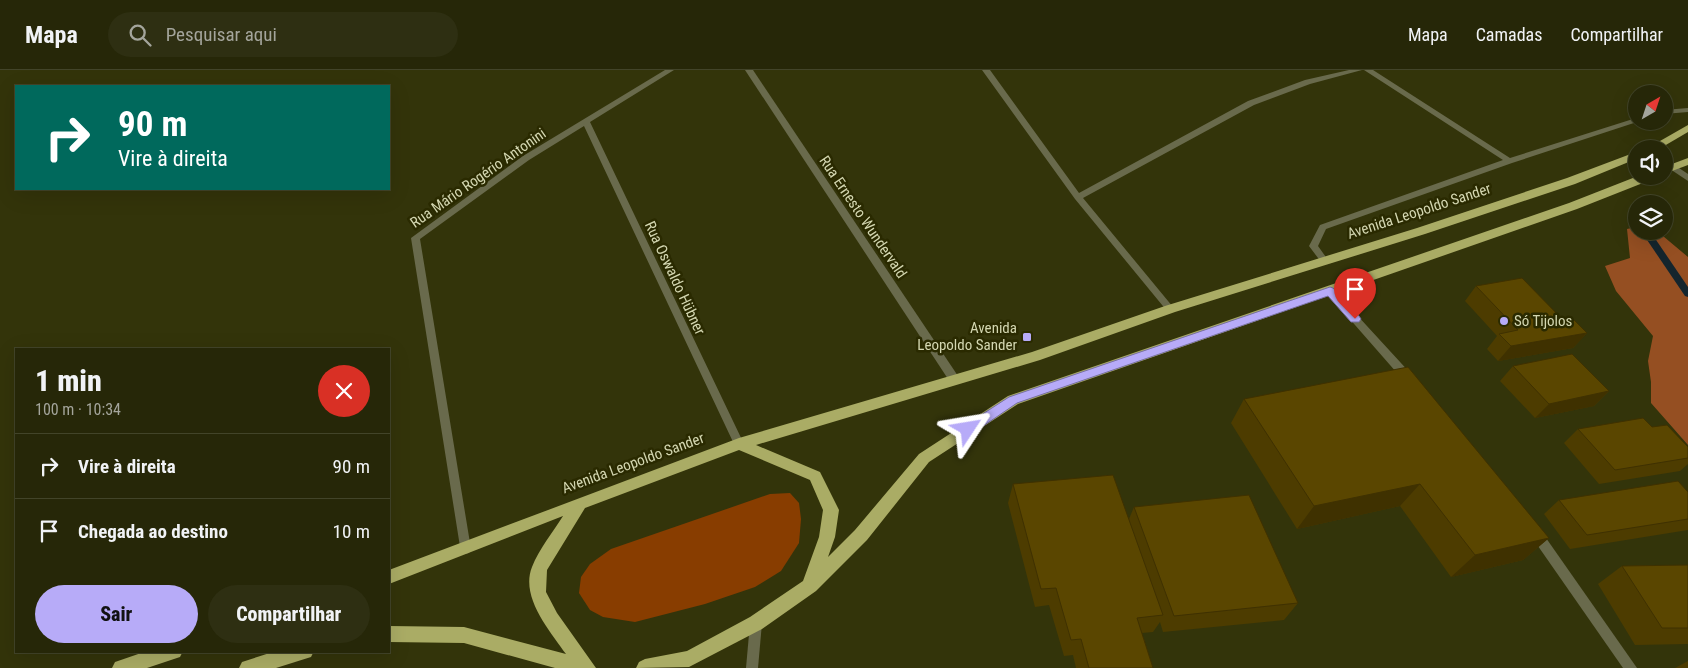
<!DOCTYPE html>
<html lang="pt">
<meta charset="utf-8">
<style>
:root{--surface:#262708;--page:#2e2f12;--text:#f1f3f6;--muted:#a4a59c;--line:#424429;--accent:#b7abf8}
body{margin:0;font-family:"Roboto Condensed",sans-serif;background:var(--page);color:var(--text);height:100vh;display:flex;flex-direction:column;font-size:19px;white-space:nowrap}
*{box-sizing:border-box;margin:0}
p{font-size:16px;color:var(--muted)}
.icon{flex:none;width:28px;height:28px;fill:none;stroke:currentColor;stroke-width:2;stroke-linecap:round;stroke-linejoin:round}
.map{position:relative;flex:1;overflow:hidden}
.details{position:absolute;left:15px;top:278px;width:375px;height:305px;display:flex;flex-direction:column;background:var(--surface);border-radius:0px;box-shadow:0 5px 20px #0002,0 0 0 1px var(--line)}
.details>*{flex:none}
.banner{position:absolute;left:15px;top:15px;width:375px;height:105px;border-radius:0px;box-shadow:0 5px 20px #0002,0 0 0 1px var(--line);background:#00695c;color:#fff;overflow:hidden}
.needle{width:32px;rotate:39deg}
.buttons{position:absolute;left:1628px;top:15px;display:grid;gap:10px}
.buttons a{display:grid;place-items:center;width:45px;height:45px;border-radius:50%;background:var(--surface);box-shadow:0 5px 20px #0002,0 0 0 1px var(--line);font-size:25px}
.pin{position:absolute;display:grid;place-items:center;width:42px;height:42px;color:#fff;margin:-51px -21px;border-radius:50% 50% 50% 0;rotate:-45deg;box-shadow:0 0 5px #0007}
.pin .icon{rotate:45deg}
.me{position:absolute;width:55px;margin:-28px;rotate:57deg;stroke-linejoin:round;filter:drop-shadow(0 0 4px #0008)}
.turn{display:flex;align-items:center;gap:18px;height:105px;padding:0 20px;font-size:22px}
.turn .icon{width:65px;height:65px;stroke-width:2.5}
.turn b{display:block;font-size:35px;line-height:42px}
.round{display:grid;place-items:center;flex:none;width:52px;height:52px;border-radius:26px;background:var(--page)}
.headline{display:flex;align-items:center;justify-content:space-between;height:85px;padding:0 20px}
h1{font-size:30px;font-weight:800;line-height:38px}
.cta{display:flex;gap:10px;margin-top:auto;padding:10px 20px}
.cta a{flex:1;height:58px;border-radius:30px;background:var(--accent);color:#111;font-size:20px;font-weight:800;line-height:58px;text-align:center}
.cta a+a{background:var(--page);color:var(--text)}
ul{padding:0;list-style:none}
li{display:flex;align-items:center;gap:15px;height:65px;padding:0 20px;border-top:1px solid var(--line)}
li div{flex:1}
li b{display:block;font-size:19px}
li em{font-style:normal}
header{display:flex;align-items:center;gap:30px;box-sizing:border-box;height:70px;padding:0 25px;background:var(--surface);border-bottom:1px solid var(--line)}
header strong{font-size:24px}
nav{display:flex;gap:28px;margin-inline-start:auto;font-size:18px}
.search{width:350px;height:45px;background:var(--page);display:flex;align-items:center;gap:12px;box-sizing:border-box;padding:0 18px;border-radius:28px;color:var(--muted);font-size:19px}
.map>svg:first-child{display:block}
.green{fill:#883d00}
.forest{fill:#954f22}
.lines{fill:none;stroke-linecap:round;stroke-linejoin:round}
.stream{fill:#14252d;fill-rule:evenodd}
.service{fill:#696a4c;fill-rule:evenodd}
.minor{fill:#696a4c;fill-rule:evenodd}
.tertiary{fill:#696a4c;fill-rule:evenodd}
.trunk{fill:#aaac65;fill-rule:evenodd}
.wall{fill:#4d3c00}
.shaded-wall{fill:#3f3100}
.building{fill:#5a4600;stroke:#3f3100}
.route{fill:#b7abf8;stroke:#776fa1}
.poi-dot{fill:#b7abf8;stroke:#2a2a00;stroke-width:2}
.labels{text-anchor:middle;dominant-baseline:central;stroke-width:5;stroke-linejoin:round;paint-order:stroke}
.street-label{font-size:15px;fill:#d4d7b1;stroke:#2a2a00}
.poi-label{font-size:15px;fill:#d4d7b1;stroke:#2a2a00;text-anchor:start}
</style>
<header>
<strong>Mapa</strong>
<div class="search"><svg class="icon" aria-label="search" viewBox="0 0 24 24"><circle cx="10" cy="10" r="6"/><path d="M15 15l6 6"/></svg>Pesquisar aqui</div>
<nav><a>Mapa</a><a>Camadas</a><a>Compartilhar</a></nav>
</header>
<div class="map">
<svg width="1688" height="598" viewBox="0 0 1688 598">
<rect width="100%" height="100%" fill="#33340a"/>
<polygon class="green" points="790,423 799,433 801,449 799,473 781,501 755,517 705,534 635,552 603,547 590,540 579,523 581,507 590,494 611,479 770,424"/>
<polygon class="forest" points="1636,157 1636,161 1657,161 1688,187 1688,375 1651,333 1651,312 1648,291 1653,266 1616,221 1605,196 1630,188 1627,159"/>
<g class="lines">
<polygon class="stream" points="1641,161 1650,161 1688,217 1688,227 1685,226"/>
<g class="service">
<polygon points="665,0 674,0 590,52 744,374 743,377 739,378 735,377 734,374 584,56 529,90 420,169 471,479 469,483 465,484 461,483 411,168 523,86"/>
<polygon points="745,0 753,0 958,306 959,309 958,312 950,312"/>
<polygon points="982,0 990,0 1079,123 1248,31 1305,10 1349,0 1362,0 1310,14 1254,35 1083,128 1173,237 1175,239 1173,241 1167,241 1075,129"/>
<polygon points="1364,0 1373,0 1510,88 1633,49 1636,49 1636,51 1640,51 1512,93 1326,159 1318,176 1328,190 1324,193 1321,192 1309,176 1320,155 1503,90"/>
<polygon points="1688,38 1688,42 1664,44 1664,40"/>
<polygon points="1330,218 1333,219 1412,305 1413,308 1412,311 1404,311 1327,223 1325,221 1327,219"/>
<polygon points="1535,457 1539,458 1637,598 1623,598 1531,466 1529,462 1531,458"/>
</g>
<polygon class="minor" points="1673,94 1688,104 1688,111 1670,99 1670,95"/>
<polygon class="tertiary" points="756,547 760,549 762,553 758,598 746,598 750,553 752,549"/>
<g class="trunk">
<polygon points="1688,55 1688,62 1659,79 1646,79"/>
<path d="M1636,82V89L1575,114L1425,164L1175,242L1040,290L756,375L820,402L839,440L835,467L828,487L855,460L919,384L1008,326L1569,133L1638,106H1654L1653,109L1577,139L1018,334L929,392L867,470L816,521L762,559L689,597L636,598L639,592L645,589L687,581L750,547L803,511L819,467L823,440L810,410L739,380L585,438L547,500L546,522L557,543L596,598H555L464,573L389,572V556L464,557L566,584C550,561 520,527 532,497C539,479 553,462 563,446L389,514V500L739,368L1032,282L1165,236L1417,158L1567,108Z"/>
<polygon points="1688,88 1688,95 1664,104 1664,97"/>
<polygon points="147,581 183,581 180,587 147,598 112,598 115,592"/>
<polygon points="276,581 314,581 311,587 276,598 239,598 242,592"/>
</g>
</g>
<g class="wall">
<polygon points="1476,216 1565,252 1587,263 1573,278 1498,291 1487,279 1497,266 1465,231"/>
<polygon points="1513,296 1609,321 1594,336 1535,348 1500,311"/>
<polygon points="1244,329 1549,468 1523,490 1451,507 1400,436 1297,459 1231,353"/>
<polygon points="1652,357 1688,377 1688,394 1680,401 1599,414 1564,373 1578,359"/>
<polygon points="1013,414 1129,449 1134,437 1298,533 1284,550 1163,562 1160,552 1153,562 1142,563 1153,598 1076,598 1073,585 1064,586 1049,535 1035,537 1008,433"/>
<polygon points="1688,422 1688,460 1570,479 1544,444 1559,430"/>
<polygon points="1688,495 1688,574 1635,575 1598,514 1622,496"/>
<polygon points="1688,591 1688,598 1675,598"/>
</g>
<g class="shaded-wall">
<polygon points="1587,263 1573,278 1498,291 1511,276"/>
<polygon points="1609,321 1594,336 1535,348 1549,334"/>
<polygon points="1420,414 1400,436 1297,459 1314,436"/>
<polygon points="1549,468 1523,490 1451,507 1475,485"/>
</g>
<g class="building">
<polygon points="1522,208 1565,252 1574,250 1587,263 1511,276 1499,264 1518,260 1476,216"/>
<polygon points="1572,284 1609,321 1549,334 1513,296"/>
<polygon points="1408,297 1549,468 1475,485 1420,414 1314,436 1244,329"/>
<polygon points="1643,348 1652,357 1667,355 1688,377 1688,388 1615,400 1578,359"/>
<polygon points="1113,405 1163,545 1137,548 1153,598 1089,598 1081,569 1071,570 1056,518 1041,519 1013,414"/>
<polygon points="1678,411 1688,422 1688,449 1587,465 1559,430"/>
<polygon points="1249,425 1298,533 1174,546 1134,437"/>
<polygon points="1688,495 1688,558 1662,558 1622,496"/>
</g>
<polygon class="route" points="1330,217 1333,218 1359,246 1361,249 1359,252 1351,252 1328,226 1017,333 973,363 964,363 962,359 964,356 1009,327"/>
<g class="poi-dot">
<circle cx="1504" cy="251" r="5"/>
<rect x="1022" y="262" width="10" height="10" rx="2.5"/>
</g>
<g class="labels">
<g class="street-label">
<text transform="translate(478 108) rotate(-35)">Rua Mário Rogério Antonini</text>
<text transform="translate(1419 141) rotate(-18)">Avenida Leopoldo Sander</text>
<text transform="translate(863 147) rotate(56)">Rua Ernesto Wundervald</text>
<text transform="translate(675 208) rotate(65)">Rua Oswaldo Hübner</text>
<text transform="translate(633 393) rotate(-20)">Avenida Leopoldo Sander</text>
</g>
<g class="poi-label">
<text x="1514" y="251">Só Tijolos</text>
<text x="1017" y="258" text-anchor="end">Avenida<tspan x="1017" dy="17">Leopoldo Sander</tspan></text>
</g>
</g>
</svg>
<div class="buttons">
<a><svg class="needle" viewBox="-14 -14 28 28"><path d="M0-13l5 13h-10z" fill="#e53935"/><path d="M0 13l5-13h-10z" fill="#a4a59c"/></svg></a>
<a><svg class="icon" aria-label="sound" viewBox="0 0 24 24"><path d="M4 9h4l5-4v14l-5-4H4zM17 9q2 3 0 6"/></svg></a>
<a><svg class="icon" aria-label="layers" viewBox="0 0 24 24"><path d="M12 4l9 5-9 5-9-5zM3 14l9 5 9-5"/></svg></a>
</div>
<div class="pin" style="left:1355px;top:249px;background:#d93025"><svg class="icon" aria-label="arrive" viewBox="0 0 24 24"><path d="M6 21V4h12l-3 4 3 4H6"/></svg></div>
<svg class="me" style="left:968px;top:359px" viewBox="-20 -20 40 40"><path d="M0-17L14 15 0 8-14 15z" fill="#b7abf8" stroke="#fff" stroke-width="4"/></svg>
<div class="banner">
<div class="turn"><svg class="icon" aria-label="right" viewBox="0 0 24 24"><path d="M7 20v-9h11M14 6l5 5-5 5"/></svg><div><b>90 m</b>Vire à direita</div></div>
</div>
<section class="details">
<div class="headline"><div><h1>1 min</h1><p>100 m · 10:34</p></div><a class="round" style="background:#d93025;color:#fff"><svg class="icon" aria-label="close" viewBox="0 0 24 24"><path d="M6 6l12 12M18 6L6 18"/></svg></a></div>
<ul>
<li><svg class="icon" aria-label="right" viewBox="0 0 24 24"><path d="M7 20v-9h11M14 6l5 5-5 5"/></svg><div><b>Vire à direita</b></div><em>90 m</em></li>
<li><svg class="icon" aria-label="arrive" viewBox="0 0 24 24"><path d="M6 21V4h12l-3 4 3 4H6"/></svg><div><b>Chegada ao destino</b></div><em>10 m</em></li>
</ul>
<div class="cta"><a>Sair</a><a>Compartilhar</a></div>
</section>
</div>
